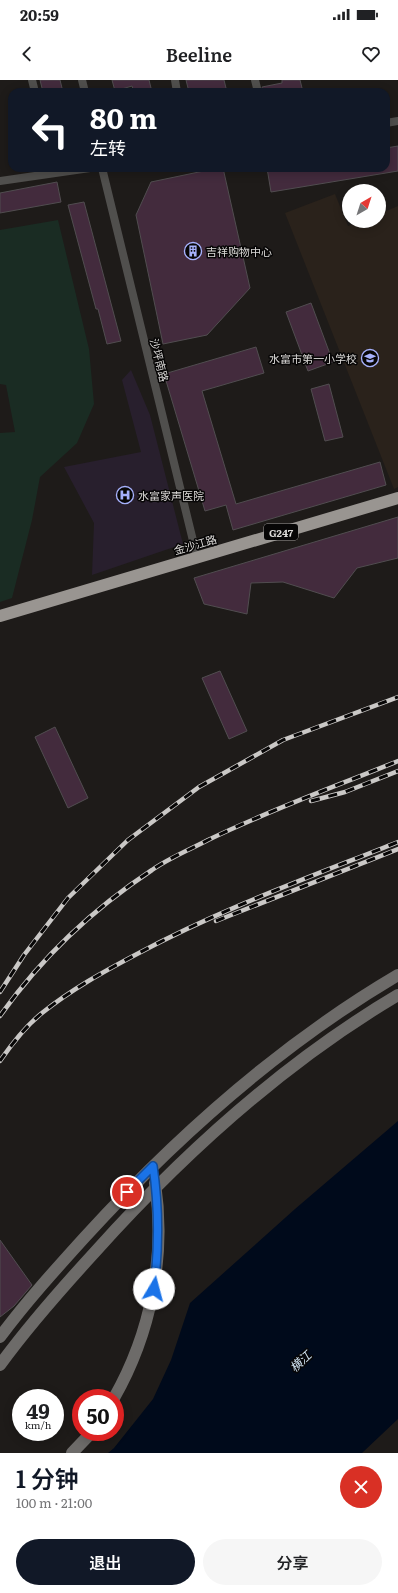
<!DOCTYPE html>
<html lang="zh">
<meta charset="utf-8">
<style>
:root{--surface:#fff;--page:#f6f6f6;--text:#202124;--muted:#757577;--accent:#111827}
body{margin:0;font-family:Literata,"Noto Sans SC",serif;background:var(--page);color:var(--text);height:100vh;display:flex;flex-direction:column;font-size:15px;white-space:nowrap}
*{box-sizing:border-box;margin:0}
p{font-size:13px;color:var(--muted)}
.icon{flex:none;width:22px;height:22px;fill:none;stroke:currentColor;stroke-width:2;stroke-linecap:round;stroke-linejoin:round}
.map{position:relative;height:1373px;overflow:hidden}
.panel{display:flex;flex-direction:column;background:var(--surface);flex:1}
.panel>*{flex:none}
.hud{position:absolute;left:8px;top:8px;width:382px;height:84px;border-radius:12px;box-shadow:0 2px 10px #0003;background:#111827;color:#fff;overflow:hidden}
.needle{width:26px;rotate:39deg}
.tools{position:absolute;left:342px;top:104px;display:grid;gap:8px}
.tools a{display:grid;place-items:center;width:44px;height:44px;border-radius:50%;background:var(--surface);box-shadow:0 2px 10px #0003;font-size:20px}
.speed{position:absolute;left:12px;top:1309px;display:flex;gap:8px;font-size:20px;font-weight:700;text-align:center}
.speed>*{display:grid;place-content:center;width:52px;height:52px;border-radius:50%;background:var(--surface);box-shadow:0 2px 10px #0003;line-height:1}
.speed small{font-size:10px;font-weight:400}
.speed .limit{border:6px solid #d22;background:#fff;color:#111}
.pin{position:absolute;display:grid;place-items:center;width:34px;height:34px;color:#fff;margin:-17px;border:2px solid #fff;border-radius:50%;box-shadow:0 1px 4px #0007}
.me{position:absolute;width:44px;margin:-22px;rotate:8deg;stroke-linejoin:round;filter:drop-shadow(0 0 3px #0008)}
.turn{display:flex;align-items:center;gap:14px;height:84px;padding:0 16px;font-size:18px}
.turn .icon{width:52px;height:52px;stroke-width:2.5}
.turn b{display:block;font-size:28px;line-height:34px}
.round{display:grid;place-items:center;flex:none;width:42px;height:42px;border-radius:21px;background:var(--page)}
.head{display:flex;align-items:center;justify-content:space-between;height:68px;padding:0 16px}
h1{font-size:24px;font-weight:600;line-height:30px;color:var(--accent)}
.action{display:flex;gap:8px;margin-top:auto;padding:8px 16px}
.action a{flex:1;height:46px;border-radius:24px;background:var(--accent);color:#fff;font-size:16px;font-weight:600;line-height:46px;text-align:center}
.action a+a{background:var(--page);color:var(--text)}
.status{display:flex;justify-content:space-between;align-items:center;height:28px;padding:0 20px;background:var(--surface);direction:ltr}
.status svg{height:11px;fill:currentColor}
header{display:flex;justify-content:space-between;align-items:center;height:52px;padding:0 16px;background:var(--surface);font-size:18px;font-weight:600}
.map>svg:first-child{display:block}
.built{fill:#2a221b}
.medical{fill:#281f2d}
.green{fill:#1a2c23}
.water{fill:#000a1b}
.building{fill:#432b3d;stroke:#514d50}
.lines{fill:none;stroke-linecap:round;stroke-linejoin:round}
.street{stroke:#504f4d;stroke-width:8}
.secondary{stroke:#6d6b69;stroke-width:12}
.highway{stroke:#999591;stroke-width:12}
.rail-casing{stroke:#cac8c6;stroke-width:4.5}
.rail{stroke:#070606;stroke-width:3;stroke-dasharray:9;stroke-linecap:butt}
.route-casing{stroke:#114b97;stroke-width:10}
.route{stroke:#1a73e8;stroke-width:7}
.labels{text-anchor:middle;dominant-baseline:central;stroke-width:3;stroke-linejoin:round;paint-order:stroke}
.shield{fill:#070606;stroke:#9d9b9a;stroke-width:1}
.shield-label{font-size:10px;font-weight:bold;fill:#dddbd9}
.poi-label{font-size:11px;fill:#dddbd9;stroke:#070606;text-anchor:start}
.street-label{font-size:11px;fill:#dddbd9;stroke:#070606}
.water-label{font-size:12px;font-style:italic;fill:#d4e7f7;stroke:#070606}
</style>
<div class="status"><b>20:59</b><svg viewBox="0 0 49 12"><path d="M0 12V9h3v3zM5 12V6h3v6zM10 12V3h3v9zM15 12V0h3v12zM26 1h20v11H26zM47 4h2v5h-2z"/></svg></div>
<header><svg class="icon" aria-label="back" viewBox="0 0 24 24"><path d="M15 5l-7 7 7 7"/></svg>Beeline<svg class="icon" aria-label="heart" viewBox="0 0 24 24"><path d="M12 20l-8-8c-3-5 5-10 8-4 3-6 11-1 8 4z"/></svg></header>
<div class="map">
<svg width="398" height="1373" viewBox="0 0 398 1373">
<rect width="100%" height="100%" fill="#1e1b19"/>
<polygon class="built" points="335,114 348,146 361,141 379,141 379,134 398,126 398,407 394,409 285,133"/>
<polygon class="medical" points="131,290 150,335 183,464 92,495 94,443 64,387 141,372 122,300"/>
<polygon class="green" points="58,140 89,269 94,324 77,363 40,397 32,440 12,518 0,522 0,353 15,352 6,305 0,304 0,150"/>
<polygon class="water" points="398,1041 398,1339 362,1373 108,1373 114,1368 153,1319 171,1280 190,1223 295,1129"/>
<g class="building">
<polygon points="40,0 60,0 63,12 43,12"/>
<polygon points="112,0 149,0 152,12 134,12 132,6 115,11"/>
<polygon points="186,0 224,0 227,12 189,12"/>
<polygon points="282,0 300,0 303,12 263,12 262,7 282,3"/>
<polygon points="398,66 398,91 271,112 267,88 386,88 386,68"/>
<polygon points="218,88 223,88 250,208 207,255 163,264 136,135 151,102"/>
<polygon points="57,102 61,122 0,133 0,113"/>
<polygon points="84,122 121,261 107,264 98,229 96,229 68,125"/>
<polygon points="311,223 333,282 308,291 286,232"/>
<polygon points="256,267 264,293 202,311 236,424 380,382 386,405 233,450 226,425 205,431 164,294"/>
<polygon points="329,304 343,357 325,361 311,309"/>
<polygon points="398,437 398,478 357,488 334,518 283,502 251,503 247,534 204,524 194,498"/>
<polygon points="220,591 247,651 229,659 202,598"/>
<polygon points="55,647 88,718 68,728 35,657"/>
<polygon points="0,1160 32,1205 14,1226 0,1237"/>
</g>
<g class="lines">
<g class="street">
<polyline points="32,0 35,12"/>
<polyline points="82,0 85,12"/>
<polyline points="175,0 177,12"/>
<polyline points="255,0 258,12"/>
<polyline points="386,43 398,41"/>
<polyline points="102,88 197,477"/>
<polyline points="0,101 90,88"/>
</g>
<g class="secondary">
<path d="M0,1257C26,1222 55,1190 84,1158C177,1056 279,965 398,895"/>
<path d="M0,1285C29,1245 62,1208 95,1172C184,1073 283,983 398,915"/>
<path d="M114,1318C151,1253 166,1177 155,1103"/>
<polyline points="72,1373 92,1352"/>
</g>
<polyline class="highway" points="0,536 398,418"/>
<g class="rail-casing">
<g id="rail">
<polyline points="311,721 345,712 398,691"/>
<polyline points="216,841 398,769"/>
<polyline points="0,912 24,875 68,818 128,760 199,707 283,660 398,617"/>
<path d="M0,936C41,878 93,829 152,790C169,778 189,770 208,760C270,730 334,707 398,681"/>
<path d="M0,981C11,965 27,945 42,933C72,909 103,892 137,874C221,829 310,797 398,762"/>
</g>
</g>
<use href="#rail" class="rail"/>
</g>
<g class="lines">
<g class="route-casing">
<path id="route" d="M127,1112L153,1086C159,1127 159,1167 154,1209"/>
</g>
<use href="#route" class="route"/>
</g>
<defs>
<g id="building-ring" transform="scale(0.9)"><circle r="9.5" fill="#070606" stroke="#a6b1fc" stroke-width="1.5"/><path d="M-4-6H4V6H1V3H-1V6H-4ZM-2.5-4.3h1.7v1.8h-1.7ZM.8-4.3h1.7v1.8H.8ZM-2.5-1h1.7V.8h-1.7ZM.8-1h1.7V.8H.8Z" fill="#a6b1fc"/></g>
<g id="school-ring" transform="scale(0.9)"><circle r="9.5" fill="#070606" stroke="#a6b1fc" stroke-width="1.5"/><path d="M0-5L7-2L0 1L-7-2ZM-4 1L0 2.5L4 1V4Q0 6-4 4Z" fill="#a6b1fc"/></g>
<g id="hospital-ring" transform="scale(0.9)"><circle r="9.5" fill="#070606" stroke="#a6b1fc" stroke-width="1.5"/><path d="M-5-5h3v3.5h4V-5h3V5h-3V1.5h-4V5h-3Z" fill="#a6b1fc"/></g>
</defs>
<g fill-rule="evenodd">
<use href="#building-ring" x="193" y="171"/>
<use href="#school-ring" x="370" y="278"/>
<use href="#hospital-ring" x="125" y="415"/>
</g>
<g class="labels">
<rect class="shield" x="264" y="444" width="34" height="16" rx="3"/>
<g class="shield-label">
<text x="281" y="452">G247</text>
</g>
<g class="poi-label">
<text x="206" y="171">吉祥购物中心</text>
<text x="357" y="278" text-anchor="end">水富市第一小学校</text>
<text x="138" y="415">水富家声医院</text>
</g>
<g class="street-label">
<text transform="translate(160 280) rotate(76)">沙坪南路</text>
<text transform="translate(195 464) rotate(-16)">金沙江路</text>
</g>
<g class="water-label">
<text transform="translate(300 1281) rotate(-43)">横江</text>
</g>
</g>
</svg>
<div class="tools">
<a><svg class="needle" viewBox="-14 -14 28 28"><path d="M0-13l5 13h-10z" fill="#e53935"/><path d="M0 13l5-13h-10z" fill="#757577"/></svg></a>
</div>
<div class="speed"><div>49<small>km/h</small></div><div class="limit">50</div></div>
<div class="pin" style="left:127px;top:1112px;background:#d93025"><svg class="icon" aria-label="arrive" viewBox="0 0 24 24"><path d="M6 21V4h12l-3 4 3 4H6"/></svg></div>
<svg class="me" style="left:154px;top:1209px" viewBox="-20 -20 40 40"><circle r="19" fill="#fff"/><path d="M0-13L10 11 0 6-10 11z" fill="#1a73e8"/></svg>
<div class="hud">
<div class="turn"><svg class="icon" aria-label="left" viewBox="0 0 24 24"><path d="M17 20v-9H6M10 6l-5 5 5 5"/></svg><div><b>80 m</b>左转</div></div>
</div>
</div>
<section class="panel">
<div class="head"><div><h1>1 分钟</h1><p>100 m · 21:00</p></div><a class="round" style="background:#d93025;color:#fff"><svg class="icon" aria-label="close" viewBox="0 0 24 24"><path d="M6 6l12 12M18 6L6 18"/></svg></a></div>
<div class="action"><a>退出</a><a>分享</a></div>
</section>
